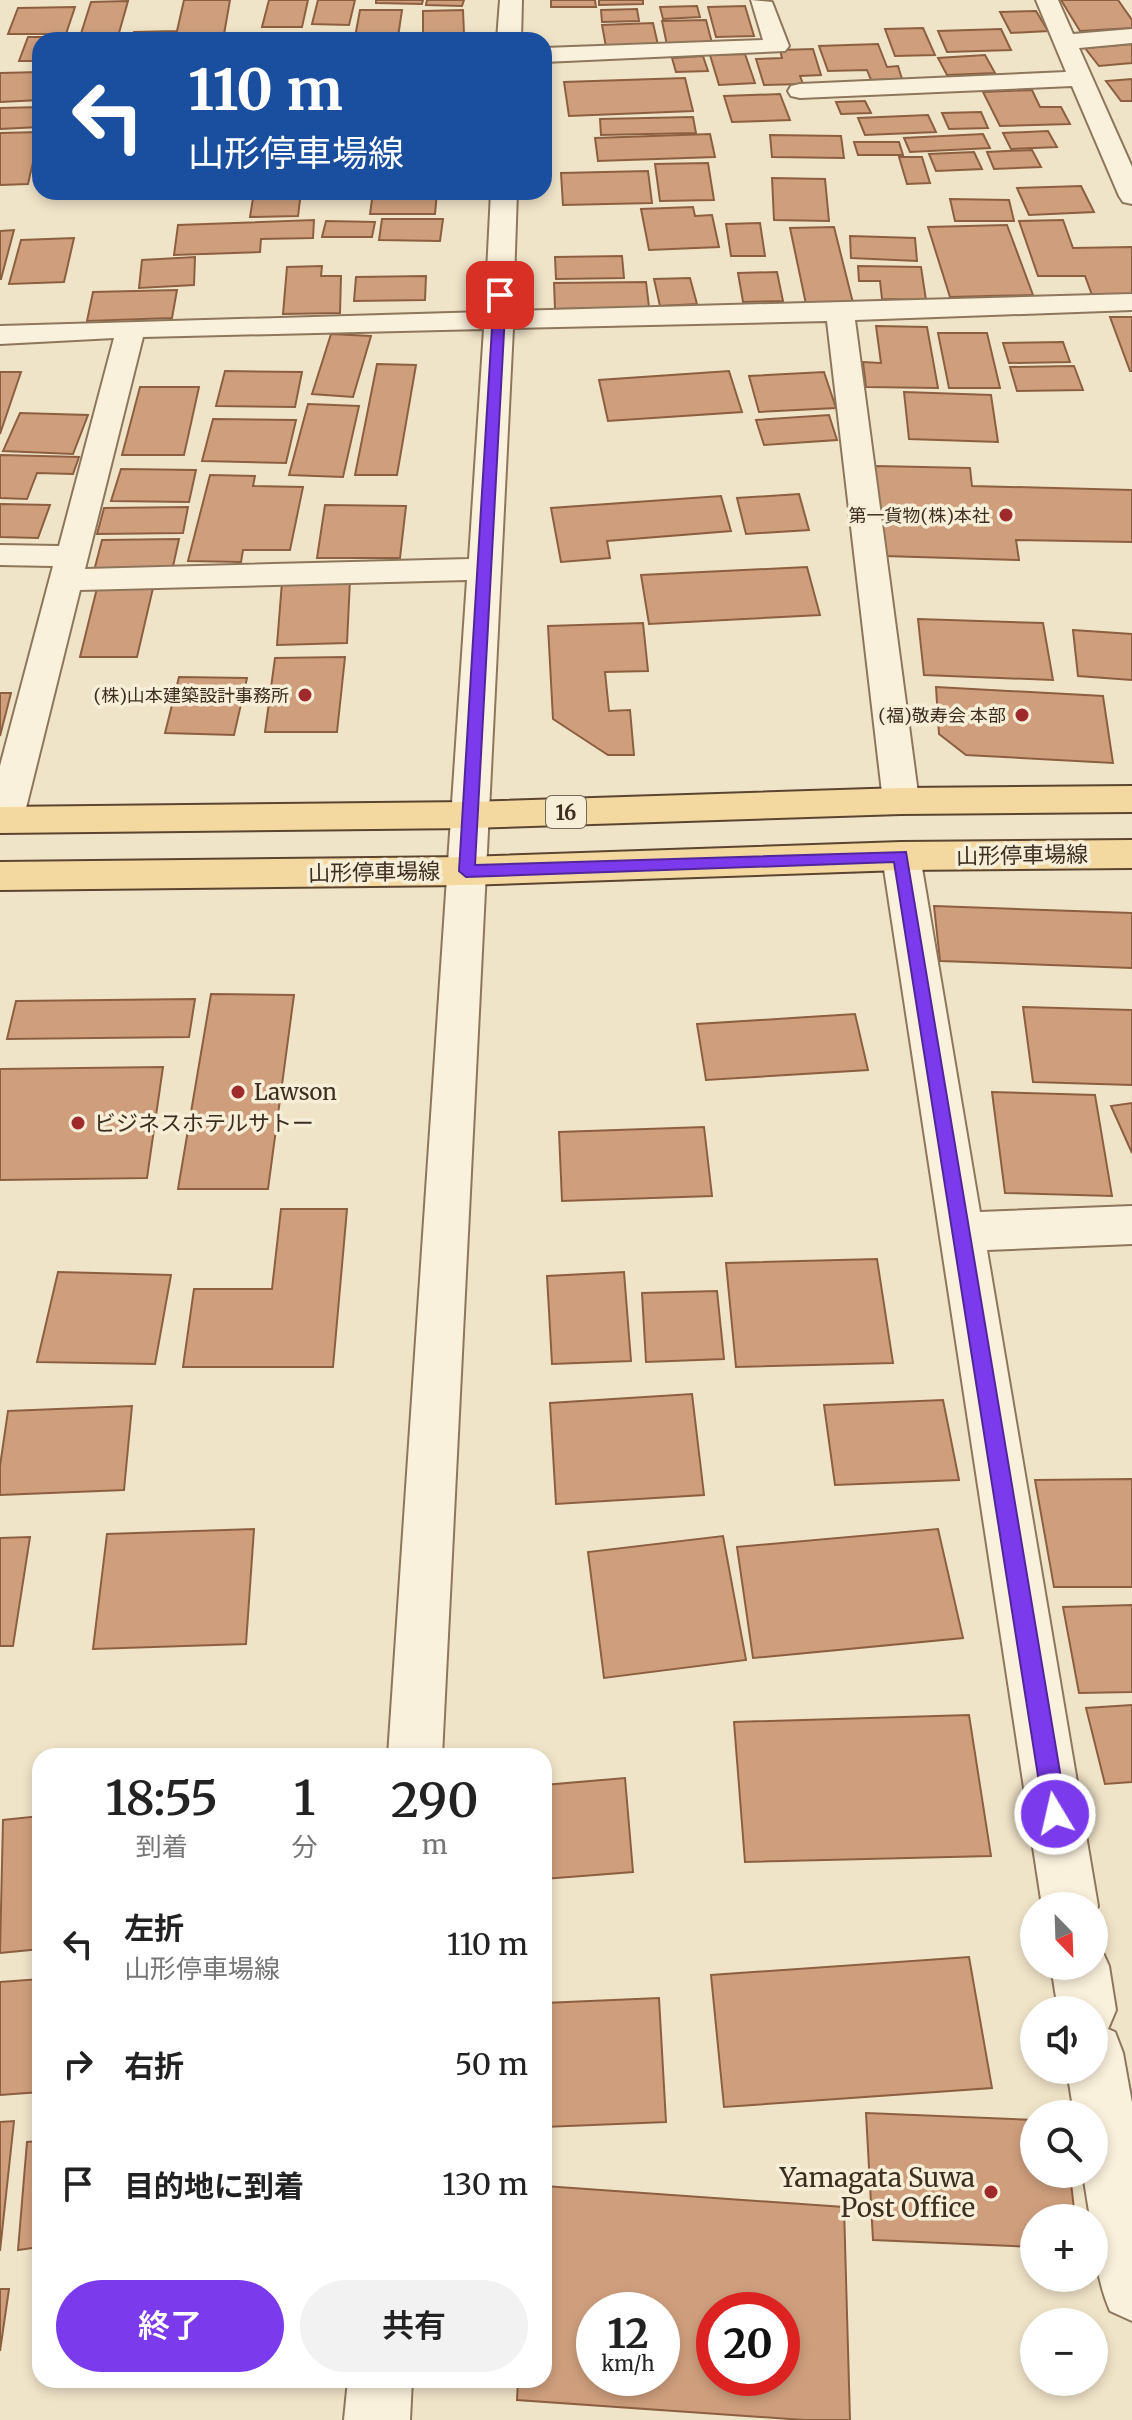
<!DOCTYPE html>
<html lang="ja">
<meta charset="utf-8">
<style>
:root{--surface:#fff;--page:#f2f2f2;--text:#222;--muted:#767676;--accent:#7c3aed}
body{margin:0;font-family:Merriweather,"Noto Sans JP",serif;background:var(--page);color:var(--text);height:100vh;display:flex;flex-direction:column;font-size:30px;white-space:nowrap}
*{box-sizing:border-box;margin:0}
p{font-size:26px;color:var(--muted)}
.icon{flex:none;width:44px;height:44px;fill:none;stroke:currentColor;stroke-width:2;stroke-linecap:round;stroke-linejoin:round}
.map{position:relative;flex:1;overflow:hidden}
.sheet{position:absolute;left:32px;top:1748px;width:520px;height:640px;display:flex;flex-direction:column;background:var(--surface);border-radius:24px;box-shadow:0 4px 12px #0003}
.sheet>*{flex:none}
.guide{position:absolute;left:32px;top:32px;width:520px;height:168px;border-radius:24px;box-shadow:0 4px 12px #0003;background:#1a4fa0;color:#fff;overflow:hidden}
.needle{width:52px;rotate:157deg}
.tools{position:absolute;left:1020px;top:1892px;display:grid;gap:16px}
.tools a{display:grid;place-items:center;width:88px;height:88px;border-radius:50%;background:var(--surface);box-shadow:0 4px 12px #0003;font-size:40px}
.speed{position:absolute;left:576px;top:2292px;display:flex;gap:16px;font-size:40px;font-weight:700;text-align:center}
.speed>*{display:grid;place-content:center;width:104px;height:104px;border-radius:50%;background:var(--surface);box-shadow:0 4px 12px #0003;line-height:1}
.speed small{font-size:20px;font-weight:400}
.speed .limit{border:12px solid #d22;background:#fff;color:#111}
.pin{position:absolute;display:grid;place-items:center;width:68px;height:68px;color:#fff;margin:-34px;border-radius:16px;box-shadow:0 4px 12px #0006}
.me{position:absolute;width:88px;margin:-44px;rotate:351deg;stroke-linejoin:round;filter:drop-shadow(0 0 6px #0008)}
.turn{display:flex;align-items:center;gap:28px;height:168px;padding:0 24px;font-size:36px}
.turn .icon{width:104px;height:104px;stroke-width:2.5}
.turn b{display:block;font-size:56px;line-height:68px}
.eta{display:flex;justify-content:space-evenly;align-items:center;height:136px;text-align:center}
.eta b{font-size:48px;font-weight:600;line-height:56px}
.button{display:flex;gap:16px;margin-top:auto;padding:16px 24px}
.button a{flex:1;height:92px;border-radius:48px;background:var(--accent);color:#fff;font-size:32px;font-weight:600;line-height:92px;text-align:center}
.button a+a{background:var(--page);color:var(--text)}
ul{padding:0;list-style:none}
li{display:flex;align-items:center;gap:24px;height:120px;padding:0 24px}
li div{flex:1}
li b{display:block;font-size:30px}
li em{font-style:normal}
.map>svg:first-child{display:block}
.building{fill:#cf9f7d;stroke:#8d5f41;stroke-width:2;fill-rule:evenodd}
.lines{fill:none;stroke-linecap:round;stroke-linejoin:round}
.minor-casing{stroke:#8d765c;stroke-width:4}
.major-casing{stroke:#5b4430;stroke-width:4}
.minor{fill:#faf1dc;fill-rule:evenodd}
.major{fill:#f3d9a0;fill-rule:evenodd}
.route{fill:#7c3aed;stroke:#51269a;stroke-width:2}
.poi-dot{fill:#9e2a2b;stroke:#f7eed8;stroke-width:3}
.labels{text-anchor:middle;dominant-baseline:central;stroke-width:7;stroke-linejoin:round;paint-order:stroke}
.far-poi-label{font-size:18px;fill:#3d2e20;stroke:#f7eed8;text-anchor:end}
.shield{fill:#f7eed8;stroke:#756857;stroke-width:2}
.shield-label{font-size:20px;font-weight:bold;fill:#3d2e20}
.street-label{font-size:22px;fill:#3d2e20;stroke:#f7eed8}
.poi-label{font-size:22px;fill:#3d2e20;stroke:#f7eed8;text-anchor:start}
.near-poi-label{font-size:26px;fill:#3d2e20;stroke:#f7eed8;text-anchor:end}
</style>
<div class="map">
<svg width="1132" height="2420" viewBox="0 0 1132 2420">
<rect width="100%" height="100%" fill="#f0e4c8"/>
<g class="building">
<polygon points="184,0 230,0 223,40 132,40 134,32 177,31"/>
<polygon points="269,0 308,0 302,27 262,27"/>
<polygon points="318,0 355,0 349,25 312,24"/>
<polygon points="376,0 423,0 422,4 376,3"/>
<polygon points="427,0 464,0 462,6 426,5"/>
<polygon points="551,0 595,0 596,7 551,7"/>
<polygon points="599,0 643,0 643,4 599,5"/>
<polygon points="1061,0 1118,0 1132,20 1132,28 1080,31"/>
<polygon points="128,1 117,40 79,40 91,2"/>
<polygon points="697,6 700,17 663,19 660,7"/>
<polygon points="745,6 754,36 716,37 708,7"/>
<polygon points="75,7 66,34 8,34 18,8"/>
<polygon points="637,9 639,21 602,22 601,10"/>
<polygon points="360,10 402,10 398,37 355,37"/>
<polygon points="463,10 464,34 423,35 423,11"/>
<polygon points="1036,11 1048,31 1011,33 1000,12"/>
<polygon points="706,20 712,43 667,45 662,21"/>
<polygon points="653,23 658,45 606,47 602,25"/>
<polygon points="923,28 935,55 895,56 885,29"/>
<polygon points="1001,29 1011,50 947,52 938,31"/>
<polygon points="28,37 74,37 72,40 40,40 40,61 19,61"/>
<polygon points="878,44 887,67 898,66 902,79 871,80 867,70 828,71 819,46"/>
<polygon points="1132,44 1132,63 1099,66 1085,48"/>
<polygon points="813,49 821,75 800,76 803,84 764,85 756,59 782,58 780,50"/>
<polygon points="745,54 755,83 719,85 710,55"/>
<polygon points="985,55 995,73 947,75 938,58"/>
<polygon points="703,56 708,71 676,72 672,58"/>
<polygon points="40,72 40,100 0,102 0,73"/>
<polygon points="685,78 693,111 569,116 564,82"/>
<polygon points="1132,79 1132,101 1121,101 1106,81"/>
<polygon points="1032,90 1040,107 1061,107 1070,124 1000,126 983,92"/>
<polygon points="780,94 790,120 732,122 724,96"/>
<polygon points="865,101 871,113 841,114 836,102"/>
<polygon points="40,107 39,127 0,129 0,108"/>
<polygon points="981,112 988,128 949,129 942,113"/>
<polygon points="928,115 936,132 865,135 858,118"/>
<polygon points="693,117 696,133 601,135 600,119"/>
<polygon points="1048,131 1057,147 1011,149 1003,133"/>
<polygon points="40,132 28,184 0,185 0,133"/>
<polygon points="710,134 715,157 598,161 595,138"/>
<polygon points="983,134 990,148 910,152 904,138"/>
<polygon points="770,135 841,136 844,158 772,157"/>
<polygon points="854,142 899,142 903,155 858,155"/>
<polygon points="1032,150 1041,167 994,169 987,152"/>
<polygon points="974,152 982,169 936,171 929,154"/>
<polygon points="899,157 922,157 930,183 907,184"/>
<polygon points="708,163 714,200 660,201 655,164"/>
<polygon points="648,171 652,203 563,205 561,173"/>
<polygon points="772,178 825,179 829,221 774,220"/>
<polygon points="1081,186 1094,212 1029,215 1017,188"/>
<polygon points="254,192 301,192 298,216 250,217"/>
<polygon points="373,192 437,192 435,214 370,214"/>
<polygon points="950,199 1009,200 1014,221 955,221"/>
<polygon points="693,207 695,216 712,215 719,247 649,250 641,209"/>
<polygon points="382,219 443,219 440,241 379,240"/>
<polygon points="314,220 313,238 261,239 260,252 174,255 178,225"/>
<polygon points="1063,220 1073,248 1132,247 1132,295 1092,295 1085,276 1038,276 1019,221"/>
<polygon points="326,221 375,222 372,237 322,237"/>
<polygon points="760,223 765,256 731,256 726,224"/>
<polygon points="1007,225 1033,295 950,297 928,227"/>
<polygon points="834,227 853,303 806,304 790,228"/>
<polygon points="14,230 1,279 0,279 0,231"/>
<polygon points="850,236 915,238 917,261 851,258"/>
<polygon points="74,238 64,282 9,284 21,240"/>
<polygon points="622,256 624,278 556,279 555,257"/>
<polygon points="195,257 194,285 139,288 142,260"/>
<polygon points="322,266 321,276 341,276 340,313 283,314 287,267"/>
<polygon points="858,266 921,267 926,300 882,299 880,281 859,281"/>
<polygon points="777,272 783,301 743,302 738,273"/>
<polygon points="426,276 425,300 354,301 356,277"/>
<polygon points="690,278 697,304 660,306 654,279"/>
<polygon points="646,282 649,307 555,309 554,283"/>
<polygon points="177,290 172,318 87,321 93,292"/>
<polygon points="1110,317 1132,317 1132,371 1130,371"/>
<polygon points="876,326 927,327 938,388 866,387 863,362 881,363"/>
<polygon points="938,333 987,333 1000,388 949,388"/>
<polygon points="331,334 371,336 353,397 312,394"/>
<polygon points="1063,342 1070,362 1009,363 1003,343"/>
<polygon points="377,364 416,365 397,475 355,475"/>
<polygon points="1074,366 1083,390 1017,391 1010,367"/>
<polygon points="225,371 302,372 295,407 216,406"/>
<polygon points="729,371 742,412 608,421 599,380"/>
<polygon points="0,372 21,372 0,434"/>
<polygon points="824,372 836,408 759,412 749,376"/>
<polygon points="140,387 199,387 184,455 122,455"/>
<polygon points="904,392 991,395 998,442 909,439"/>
<polygon points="308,404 359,406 343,477 289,475"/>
<polygon points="20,413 88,415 73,454 3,451"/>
<polygon points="829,415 837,440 764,445 756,420"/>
<polygon points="213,419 296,420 286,463 202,461"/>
<polygon points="0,455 79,457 73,474 37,473 27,499 0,498"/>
<polygon points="875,466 970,468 972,486 1132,490 1132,542 1016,540 1019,560 884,556"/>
<polygon points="121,469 196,470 189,502 111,501"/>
<polygon points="210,475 255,476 253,486 303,487 290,550 243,550 241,562 188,561"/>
<polygon points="799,494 809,530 746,534 737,498"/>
<polygon points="721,496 731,531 607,541 610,558 561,562 551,508"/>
<polygon points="0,504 50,505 38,538 0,537"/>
<polygon points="325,505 406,506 400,558 317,558"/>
<polygon points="188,507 183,533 97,534 104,508"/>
<polygon points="179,539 172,571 94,571 102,540"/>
<polygon points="807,567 820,615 649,624 641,575"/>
<polygon points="350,580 347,643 277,645 282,582"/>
<polygon points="97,588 153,588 137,657 80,657"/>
<polygon points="918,619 1043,623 1053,680 924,675"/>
<polygon points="643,623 648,671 605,672 609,711 630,710 634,755 608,755 553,719 548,626"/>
<polygon points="1073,630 1132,634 1132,680 1078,676"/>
<polygon points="345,657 337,732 265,732 275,658"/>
<polygon points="179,677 247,678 234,735 165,733"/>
<polygon points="936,687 1103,696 1113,763 966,755 939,734"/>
<polygon points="0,693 11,693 0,736"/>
<polygon points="934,906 1132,913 1132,968 940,961"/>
<polygon points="211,994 294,995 268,1189 178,1189"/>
<polygon points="195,999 189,1037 7,1039 16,1001"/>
<polygon points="1023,1007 1132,1010 1132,1085 1033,1082"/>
<polygon points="855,1014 868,1070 706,1080 697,1024"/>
<polygon points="163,1067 147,1178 0,1180 0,1069"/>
<polygon points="992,1092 1095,1095 1112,1196 1005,1193"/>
<polygon points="1132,1103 1132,1153 1111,1106"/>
<polygon points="704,1127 712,1196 562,1201 559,1132"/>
<polygon points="281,1209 347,1209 333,1367 183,1367 194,1289 272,1289"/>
<polygon points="877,1259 893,1363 736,1367 726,1263"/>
<polygon points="58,1272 171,1275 155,1364 37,1362"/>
<polygon points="624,1272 631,1361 552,1364 547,1276"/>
<polygon points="717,1291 724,1359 646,1362 642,1293"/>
<polygon points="692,1394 704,1495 556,1504 550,1403"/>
<polygon points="943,1400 959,1480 835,1485 824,1405"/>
<polygon points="132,1406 124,1490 0,1495 0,1466 8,1411"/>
<polygon points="1132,1479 1132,1587 1054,1587 1035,1480"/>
<polygon points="254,1529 246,1644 93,1649 107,1534"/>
<polygon points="938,1529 963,1638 753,1658 737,1547"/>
<polygon points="723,1536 746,1660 604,1678 588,1552"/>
<polygon points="30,1537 13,1646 0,1646 0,1538"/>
<polygon points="1132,1605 1132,1692 1079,1693 1063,1607"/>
<polygon points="1132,1705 1132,1782 1105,1784 1086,1708"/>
<polygon points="969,1715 991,1856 745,1862 734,1722"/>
<polygon points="625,1778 633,1872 544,1879 544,1785"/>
<polygon points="40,1816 40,1949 0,1953 3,1820"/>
<polygon points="969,1957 992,2088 724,2107 711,1975"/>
<polygon points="40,1979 40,2092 0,2095 0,1982"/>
<polygon points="659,1998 666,2122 544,2127 544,2003"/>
<polygon points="866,2113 1034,2120 1034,2174 1070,2174 1075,2218 1034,2218 1034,2247 873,2240"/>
<polygon points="14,2121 0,2251 0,2122"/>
<polygon points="40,2141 40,2247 18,2250 27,2142"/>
<path d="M544,2186L844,2207L850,2420H804L517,2400L518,2380H544ZM594,2310H662V2378H594ZM714,2310H782V2378H714Z"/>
<polygon points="0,2289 9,2289 0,2351"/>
</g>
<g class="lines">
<g class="minor-casing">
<g id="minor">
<polygon points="500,0 522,0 521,40 497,40"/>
<polygon points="751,0 772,2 789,46 785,51 544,62 544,48 763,40"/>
<polygon points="1036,0 1058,0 1073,34 1132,29 1132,43 1079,48 1132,167 1132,204 1123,202 1119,196 1072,86 800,98 791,96 788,91 791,86 800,84 1066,72"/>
<path d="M491,192H517L513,311L1132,294V310L855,320L919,801L914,810L901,814L888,810L883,801L827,321L513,328L442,1756H388L467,580L80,590L23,820L17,829L0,832V766L53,566L0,565V545L59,546L114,338L0,344V326L485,312ZM484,329L469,559L85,569L143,337Z"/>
<polygon points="901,842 914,846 920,856 980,1212 1132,1206 1132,1244 987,1250 1098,1906 1094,1916 1094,1906 1042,1906 882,856 888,846"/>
<path d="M1094,1943L1100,1946L1109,1966L1116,2010L1108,2029L1115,2032L1123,2053L1132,2103V2321L1110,2311C1097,2281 1094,2251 1094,2218H1090L1083,2174H1094V2114H1074L1067,2070H1094V2010H1058L1051,1966H1094Z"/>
<polygon points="348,2380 412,2380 410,2420 344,2420"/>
</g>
</g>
<g class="major-casing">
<g id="major">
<polygon points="1132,786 1132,812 901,814 469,828 0,833 0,807 469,802 901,788"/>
<polygon points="1132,840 1132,868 901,870 466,885 0,890 0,862 466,857 901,842"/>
</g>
</g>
<use href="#minor" class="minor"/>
<use href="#major" class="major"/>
</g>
<polygon class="route" points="500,292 506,295 475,865 906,852 1067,1814 1063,1822 1055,1826 1047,1822 1044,1814 894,862 466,877 459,871 494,295"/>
<g class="poi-dot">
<circle cx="1006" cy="515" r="8"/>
<circle cx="305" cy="695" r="8"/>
<circle cx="1022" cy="715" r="8"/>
<circle cx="238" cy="1092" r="8"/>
<circle cx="78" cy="1123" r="8"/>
<circle cx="991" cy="2192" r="8"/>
</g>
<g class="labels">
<g class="far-poi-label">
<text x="990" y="515">第一貨物(株)本社</text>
<text x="289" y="695">(株)山本建築設計事務所</text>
<text x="1006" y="715">(福)敬寿会 本部</text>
</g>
<rect class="shield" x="546" y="796" width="40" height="32" rx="6"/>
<g class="shield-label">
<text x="566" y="812">16</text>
</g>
<g class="street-label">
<text transform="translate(1022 855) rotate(-1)">山形停車場線</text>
<text transform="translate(374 872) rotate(-1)">山形停車場線</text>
</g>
<g class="poi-label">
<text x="254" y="1092">Lawson</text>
<text x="94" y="1123">ビジネスホテルサトー</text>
</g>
<g class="near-poi-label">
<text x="975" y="2177">Yamagata Suwa<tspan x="975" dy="30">Post Office</tspan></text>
</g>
</g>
</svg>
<div class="tools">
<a><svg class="needle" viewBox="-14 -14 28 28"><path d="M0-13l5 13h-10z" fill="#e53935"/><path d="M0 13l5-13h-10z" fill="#767676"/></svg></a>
<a><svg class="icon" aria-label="sound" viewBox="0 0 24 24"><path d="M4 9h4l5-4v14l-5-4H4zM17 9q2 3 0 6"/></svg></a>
<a><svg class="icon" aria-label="search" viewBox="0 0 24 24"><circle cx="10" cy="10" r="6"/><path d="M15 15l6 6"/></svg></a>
<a>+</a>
<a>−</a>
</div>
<div class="speed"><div>12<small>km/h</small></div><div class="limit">20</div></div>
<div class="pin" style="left:500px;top:295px;background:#d93025"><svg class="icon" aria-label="arrive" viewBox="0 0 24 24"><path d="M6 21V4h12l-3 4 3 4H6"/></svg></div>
<svg class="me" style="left:1055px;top:1814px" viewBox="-20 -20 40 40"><circle r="17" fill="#7c3aed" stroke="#fff" stroke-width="3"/><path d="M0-11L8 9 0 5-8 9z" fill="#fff"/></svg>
<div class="guide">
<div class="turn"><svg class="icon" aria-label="left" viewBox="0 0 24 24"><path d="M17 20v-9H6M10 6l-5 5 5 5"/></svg><div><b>110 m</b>山形停車場線</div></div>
</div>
<section class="sheet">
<div class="eta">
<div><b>18:55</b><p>到着</p></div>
<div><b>1</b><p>分</p></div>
<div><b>290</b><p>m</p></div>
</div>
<ul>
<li><svg class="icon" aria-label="left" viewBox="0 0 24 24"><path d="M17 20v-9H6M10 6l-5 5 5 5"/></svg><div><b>左折</b><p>山形停車場線</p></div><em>110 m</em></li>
<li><svg class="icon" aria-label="right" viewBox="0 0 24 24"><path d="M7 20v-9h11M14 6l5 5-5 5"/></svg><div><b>右折</b></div><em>50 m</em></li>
<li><svg class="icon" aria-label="arrive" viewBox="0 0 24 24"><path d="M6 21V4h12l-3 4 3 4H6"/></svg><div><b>目的地に到着</b></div><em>130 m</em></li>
</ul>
<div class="button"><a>終了</a><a>共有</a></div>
</section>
</div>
